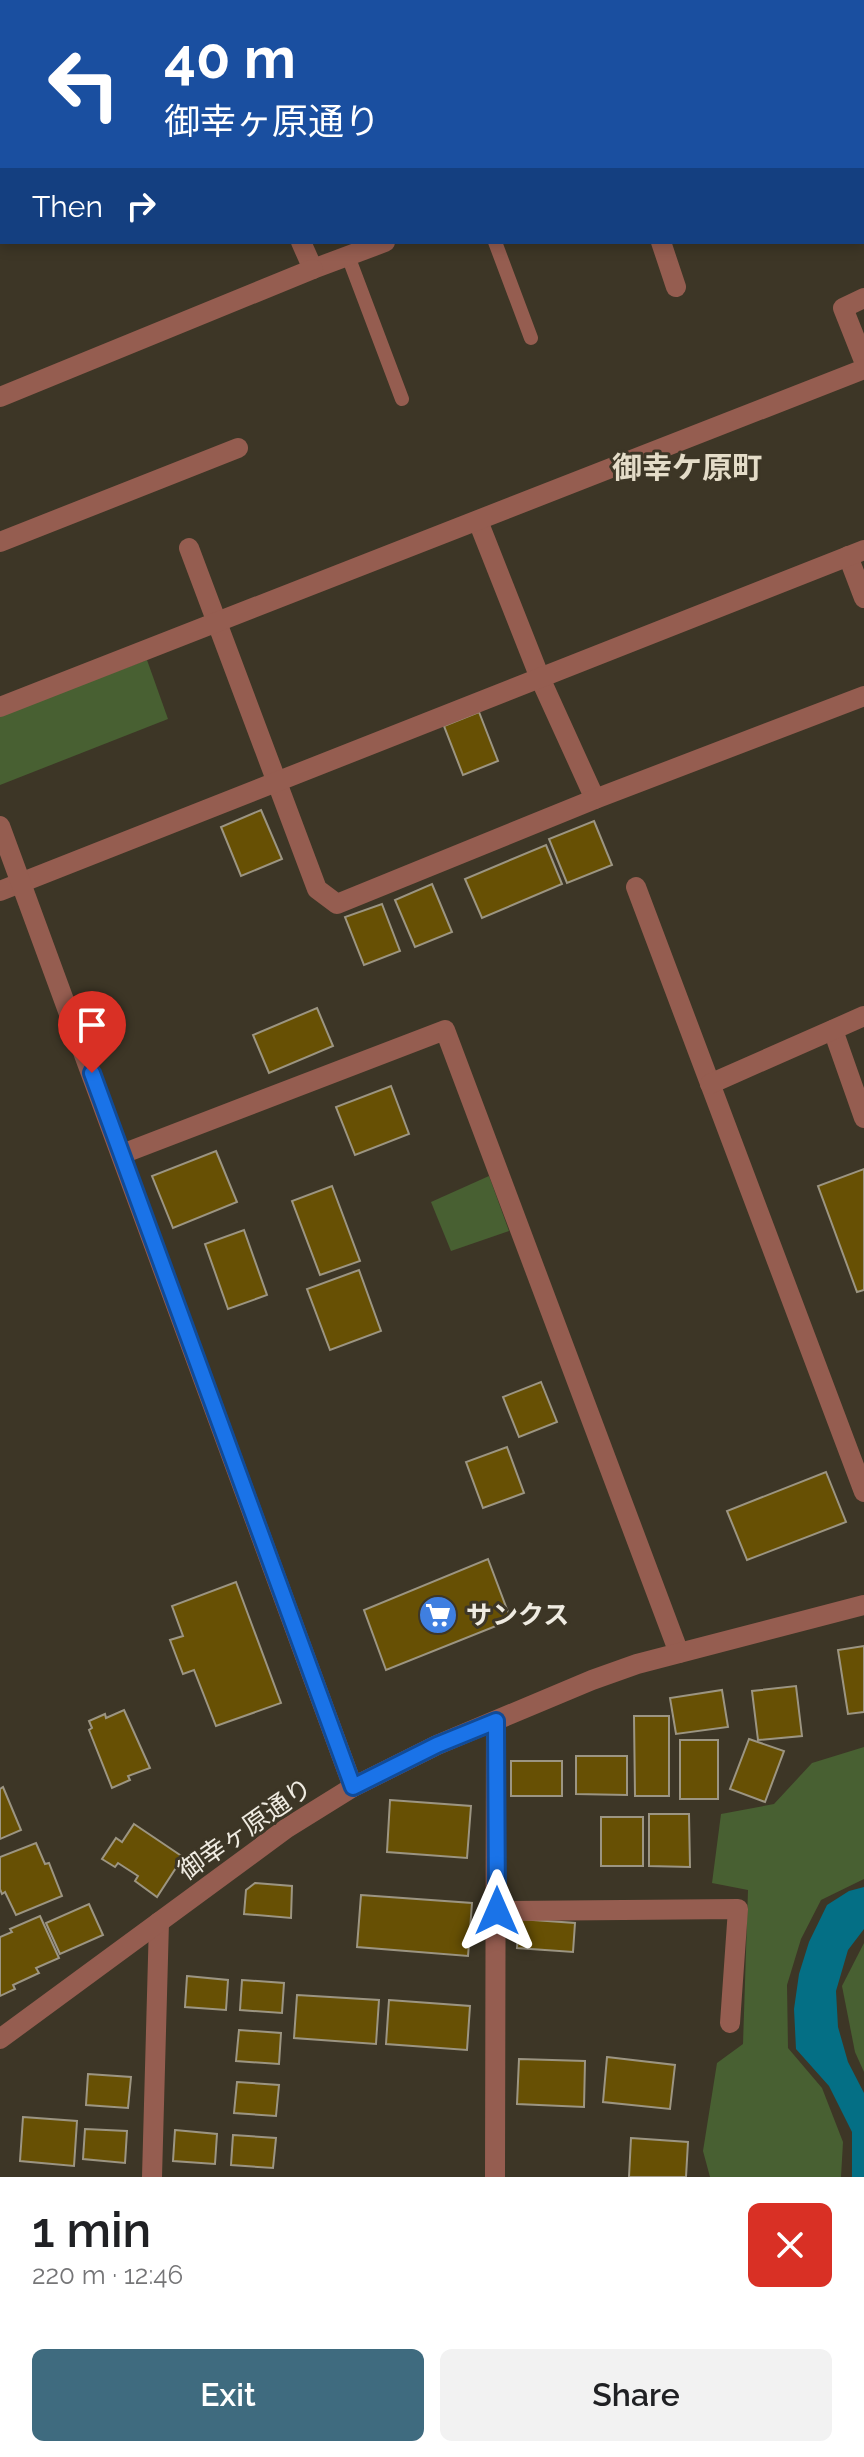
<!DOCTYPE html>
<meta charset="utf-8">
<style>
:root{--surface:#fff;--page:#f2f2f2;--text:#202124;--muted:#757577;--accent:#3f6b7f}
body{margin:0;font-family:Raleway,"Noto Sans JP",sans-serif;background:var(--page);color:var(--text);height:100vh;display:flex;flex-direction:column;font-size:30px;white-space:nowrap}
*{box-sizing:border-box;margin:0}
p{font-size:26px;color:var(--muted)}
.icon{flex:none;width:44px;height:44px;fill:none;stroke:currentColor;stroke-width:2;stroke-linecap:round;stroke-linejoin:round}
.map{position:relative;height:2177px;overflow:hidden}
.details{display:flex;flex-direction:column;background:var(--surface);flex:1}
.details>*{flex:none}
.top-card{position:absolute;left:0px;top:0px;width:864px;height:244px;box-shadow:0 4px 12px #0003;background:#1a4fa0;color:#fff;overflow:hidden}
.pin{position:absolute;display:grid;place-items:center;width:68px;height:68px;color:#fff;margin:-82px -34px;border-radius:50% 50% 50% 0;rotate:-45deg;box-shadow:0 0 8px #0007}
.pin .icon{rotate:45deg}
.me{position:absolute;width:88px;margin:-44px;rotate:0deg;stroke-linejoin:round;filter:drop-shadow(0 0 6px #0008)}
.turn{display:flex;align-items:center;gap:28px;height:168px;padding:0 32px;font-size:36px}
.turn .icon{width:104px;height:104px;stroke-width:2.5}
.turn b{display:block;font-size:56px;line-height:68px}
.then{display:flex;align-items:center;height:76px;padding:0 32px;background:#0003;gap:16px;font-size:30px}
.round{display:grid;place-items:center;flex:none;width:84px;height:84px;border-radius:12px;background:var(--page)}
.overview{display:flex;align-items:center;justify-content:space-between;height:136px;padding:0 32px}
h1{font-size:48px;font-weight:600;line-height:60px}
.cta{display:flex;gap:16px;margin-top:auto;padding:16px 32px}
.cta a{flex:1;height:92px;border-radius:12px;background:var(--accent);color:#fff;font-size:32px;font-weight:600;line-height:92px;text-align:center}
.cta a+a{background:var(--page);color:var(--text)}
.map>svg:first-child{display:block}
.green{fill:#486032}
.water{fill:#046f85}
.building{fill:#675004;stroke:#9c9582;stroke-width:2}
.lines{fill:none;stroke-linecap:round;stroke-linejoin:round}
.service{stroke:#955d50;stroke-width:14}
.minor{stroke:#955d50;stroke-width:20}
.tertiary{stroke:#955d50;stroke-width:20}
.route-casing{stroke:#114b97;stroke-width:20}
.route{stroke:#1a73e8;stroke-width:14}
.labels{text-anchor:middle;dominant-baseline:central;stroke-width:6;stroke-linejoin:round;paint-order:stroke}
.poi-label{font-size:26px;font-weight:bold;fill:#efebe1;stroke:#3d3626;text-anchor:start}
.street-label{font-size:26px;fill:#efebe1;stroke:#3d3626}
.quarter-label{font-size:30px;font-weight:bold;fill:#e4dcc8;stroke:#3d3626}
</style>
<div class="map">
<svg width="864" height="2177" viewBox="0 0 864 2177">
<rect width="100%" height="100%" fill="#3d3626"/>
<g class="green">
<polygon points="147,660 168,719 0,785 0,715"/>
<polygon points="489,1176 509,1231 451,1251 431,1202"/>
<polygon points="864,1747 864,1879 821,1900 801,1939 787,1985 788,2048 822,2088 843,2142 841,2177 710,2177 703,2151 717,2063 743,2044 748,1890 712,1883 721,1814 774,1804 812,1763"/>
<polygon points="864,1943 864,2072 855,2052 842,1986"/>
</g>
<polygon class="water" points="864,1887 864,1929 848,1950 836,1991 838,2027 848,2062 864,2093 864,2177 852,2177 852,2132 829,2086 796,2049 794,2009 799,1974 809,1942 827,1905 849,1891"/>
<g class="building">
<polygon points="479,712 498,761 463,775 444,726"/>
<polygon points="261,810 282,859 241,876 221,827"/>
<polygon points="594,821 612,865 567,883 549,839"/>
<polygon points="546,845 562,884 482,918 465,879"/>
<polygon points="432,884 452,932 415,947 395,900"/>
<polygon points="382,904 400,951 364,965 345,917"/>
<polygon points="317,1008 333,1046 269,1073 253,1035"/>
<polygon points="391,1086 409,1134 355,1155 336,1107"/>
<polygon points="216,1151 237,1202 173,1228 152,1176"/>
<polygon points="864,1169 864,1290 857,1292 818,1186"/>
<polygon points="332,1186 360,1261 320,1275 292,1201"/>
<polygon points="244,1230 267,1295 228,1309 205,1244"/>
<polygon points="359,1270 381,1331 330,1350 307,1289"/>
<polygon points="541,1382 557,1422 519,1437 503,1397"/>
<polygon points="507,1447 524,1493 483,1508 466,1462"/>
<polygon points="826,1472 846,1522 747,1560 727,1511"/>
<polygon points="488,1559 511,1620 386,1670 364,1610"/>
<polygon points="236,1582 281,1703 216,1726 194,1670 183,1674 170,1640 183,1636 172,1606"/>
<polygon points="864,1646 864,1712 848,1714 838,1650"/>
<polygon points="796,1686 802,1736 758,1740 752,1691"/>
<polygon points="722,1690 728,1727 676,1734 670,1698"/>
<polygon points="124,1710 150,1768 128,1776 130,1780 112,1788 89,1730 92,1728 89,1721 105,1714 106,1718"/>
<polygon points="634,1716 669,1716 669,1796 635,1796"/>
<polygon points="749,1739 784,1751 765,1802 730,1789"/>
<rect x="680" y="1740" width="38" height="59"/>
<polygon points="576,1756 627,1756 627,1795 576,1794"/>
<rect x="511" y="1761" width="51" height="35"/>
<polygon points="3,1787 21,1830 0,1839 0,1789"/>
<polygon points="390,1800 471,1806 467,1858 387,1852"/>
<polygon points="649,1814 689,1814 690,1867 649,1866"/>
<rect x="601" y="1817" width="42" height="49"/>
<polygon points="134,1824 183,1857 157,1897 135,1881 138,1876 118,1863 115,1867 102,1859 116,1838 122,1842"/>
<polygon points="36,1843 45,1864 49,1863 62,1896 16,1915 5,1892 2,1894 0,1889 0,1857"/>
<polygon points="255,1883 292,1886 291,1918 244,1914 246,1890"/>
<polygon points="361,1895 472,1903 468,1956 357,1947"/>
<polygon points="89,1904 103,1935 60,1954 46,1923"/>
<polygon points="40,1916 59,1958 36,1968 39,1973 13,1985 15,1989 0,1996 0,1937 12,1932 10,1929"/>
<polygon points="519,1919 575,1923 573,1952 517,1948"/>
<polygon points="187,1976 228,1980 226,2010 185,2007"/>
<polygon points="242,1980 284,1983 282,2013 240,2010"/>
<polygon points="297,1995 379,2000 376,2044 294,2038"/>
<polygon points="389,2000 470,2006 467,2050 386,2044"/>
<polygon points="239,2030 281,2033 279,2064 236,2061"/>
<polygon points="607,2057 675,2065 670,2109 603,2102"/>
<polygon points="519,2059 585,2061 584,2107 517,2104"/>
<polygon points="88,2074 131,2077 128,2108 86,2105"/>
<polygon points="237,2082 279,2085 276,2116 234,2113"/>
<polygon points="23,2117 77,2121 74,2166 20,2161"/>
<polygon points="85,2129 127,2131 125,2163 83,2159"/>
<polygon points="175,2130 217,2134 215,2164 173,2161"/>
<polygon points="233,2135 276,2138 273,2168 231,2165"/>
<polygon points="631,2138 688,2142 686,2177 629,2177"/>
</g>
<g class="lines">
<g class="service">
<polyline points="495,242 531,338"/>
<polyline points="348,256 402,399"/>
</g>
<g class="minor">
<polyline points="813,0 816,2"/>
<polyline points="734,2 736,0"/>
<polyline points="862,33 864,35"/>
<polyline points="0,212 2,211"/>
<polyline points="301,242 313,269 385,242"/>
<polyline points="661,242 676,287"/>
<polyline points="864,298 843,308 864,361"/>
<polyline points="0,397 313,269"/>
<polyline points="478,521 540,678 595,799"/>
<polyline points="0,542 238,448"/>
<polyline points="189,548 317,889 337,904 595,799 864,696"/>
<polyline points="848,556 864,598"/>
<polyline points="0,707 864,369"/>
<polyline points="636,887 864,1492"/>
<polyline points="0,891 864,550"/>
<polyline points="833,1030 864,1118"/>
<polyline points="710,1084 864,1016"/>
<polyline points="122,1154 445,1030 679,1653"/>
<polyline points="497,1911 738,1909 730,2023"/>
<polyline points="152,2177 159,1922"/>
<polyline points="495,2177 496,1721"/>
</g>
<g class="tertiary">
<polyline points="0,826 353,1787"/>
<polyline points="0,2039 287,1828 353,1787 437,1745 592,1680 637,1664 864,1605"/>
</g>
</g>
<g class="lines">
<g class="route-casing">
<polyline id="route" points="92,1073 353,1787 437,1745 496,1721 497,1911"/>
</g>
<use href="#route" class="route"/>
</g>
<defs>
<g id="supermarket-disc" transform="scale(2)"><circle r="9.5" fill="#3f7fe0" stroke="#3d3626"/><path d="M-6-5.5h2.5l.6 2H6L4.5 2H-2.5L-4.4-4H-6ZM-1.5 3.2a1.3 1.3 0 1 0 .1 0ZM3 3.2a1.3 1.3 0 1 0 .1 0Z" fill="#fff"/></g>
</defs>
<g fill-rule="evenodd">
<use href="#supermarket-disc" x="438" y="1615"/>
</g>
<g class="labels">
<g class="poi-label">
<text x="466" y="1615">サンクス</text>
</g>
<g class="street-label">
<text transform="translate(245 1829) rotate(-35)">御幸ヶ原通り</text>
</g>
<g class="quarter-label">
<text x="687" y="467">御幸ケ原町</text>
</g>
</g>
</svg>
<div class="pin" style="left:92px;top:1073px;background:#d93025"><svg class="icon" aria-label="arrive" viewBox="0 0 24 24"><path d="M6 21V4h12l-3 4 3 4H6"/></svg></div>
<svg class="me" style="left:497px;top:1911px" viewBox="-20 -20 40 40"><path d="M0-17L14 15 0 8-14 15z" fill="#1a73e8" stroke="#fff" stroke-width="4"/></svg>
<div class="top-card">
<div class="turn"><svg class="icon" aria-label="left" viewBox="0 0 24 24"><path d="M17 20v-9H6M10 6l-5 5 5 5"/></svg><div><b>40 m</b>御幸ヶ原通り</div></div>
<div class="then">Then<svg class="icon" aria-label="right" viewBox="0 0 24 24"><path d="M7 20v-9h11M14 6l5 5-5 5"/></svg></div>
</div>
</div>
<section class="details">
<div class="overview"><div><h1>1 min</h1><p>220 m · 12:46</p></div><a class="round" style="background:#d93025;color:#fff"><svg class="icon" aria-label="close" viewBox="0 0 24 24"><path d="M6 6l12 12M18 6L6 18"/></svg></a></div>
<div class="cta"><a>Exit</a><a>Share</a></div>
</section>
